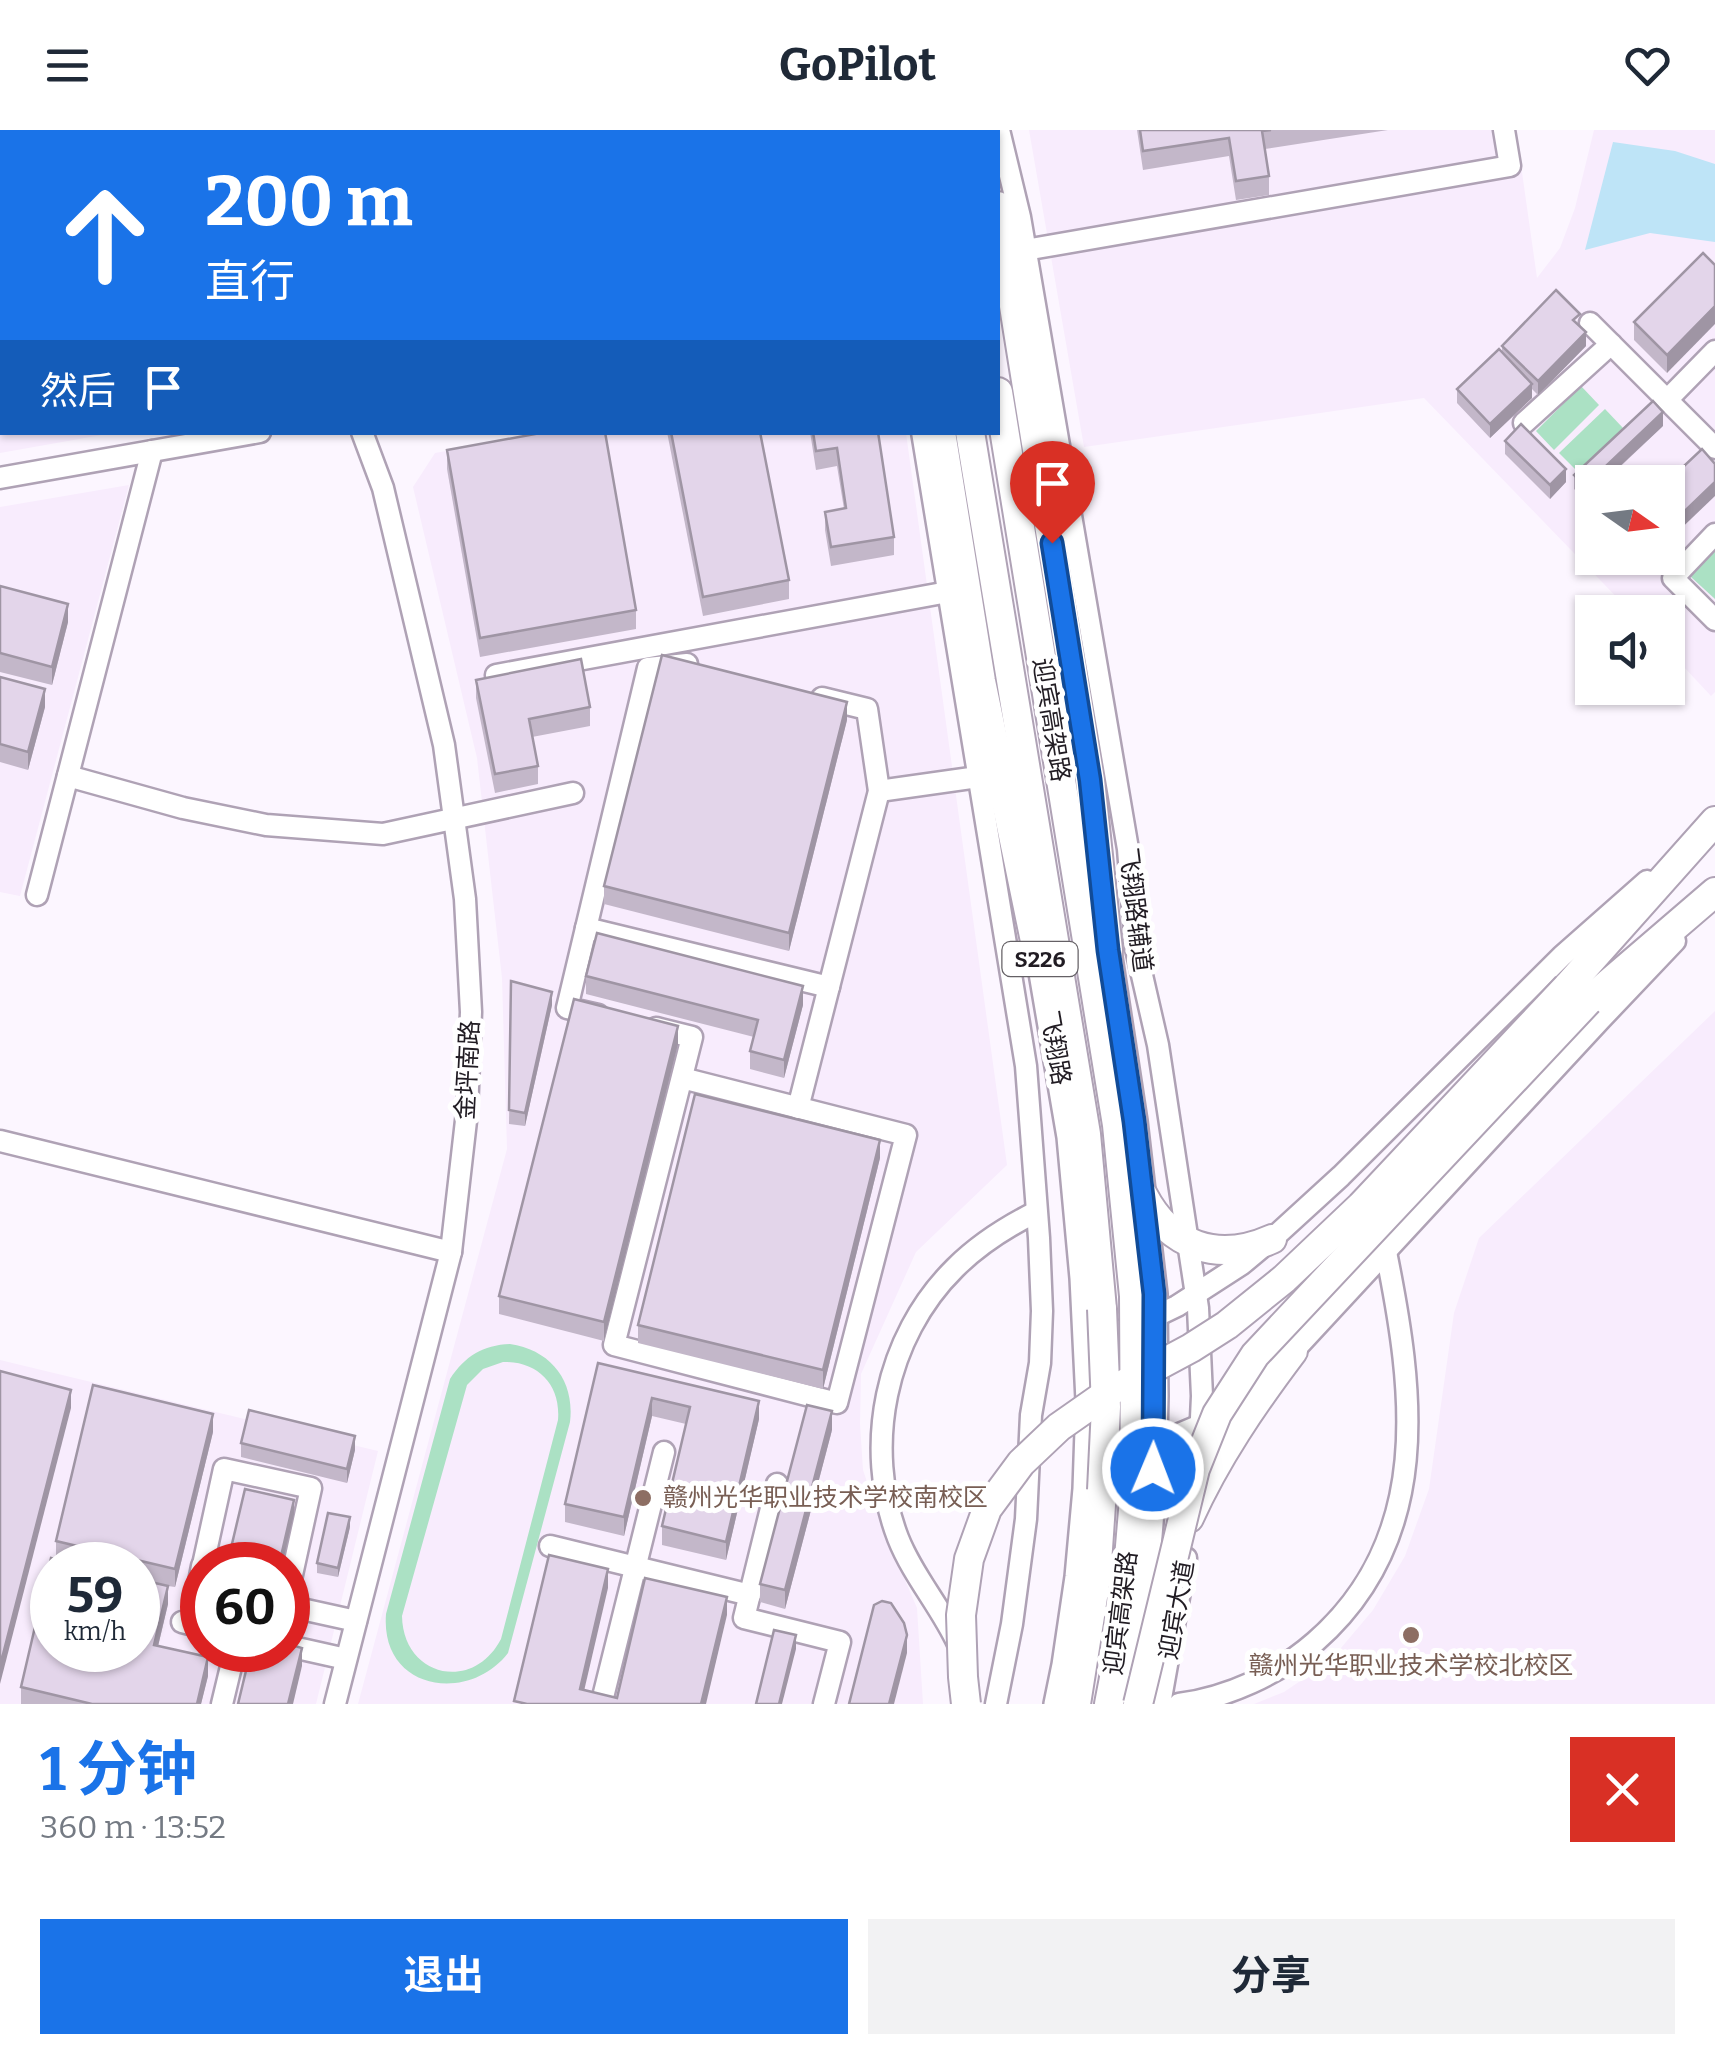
<!DOCTYPE html>
<html lang="zh">
<meta charset="utf-8">
<style>
:root{--surface:#fff;--page:#f2f2f3;--text:#1f2937;--muted:#747a83;--accent:#1a73e8}
body{margin:0;font-family:Bitter,"Noto Sans SC",serif;background:var(--page);color:var(--text);height:100vh;display:flex;flex-direction:column;font-size:38px;white-space:nowrap}
*{box-sizing:border-box;margin:0}
p{font-size:32px;color:var(--muted)}
.icon{flex:none;width:55px;height:55px;fill:none;stroke:currentColor;stroke-width:2;stroke-linecap:round;stroke-linejoin:round}
.map{position:relative;height:1574px;overflow:hidden}
.panel{display:flex;flex-direction:column;background:var(--surface);flex:1}
.panel>*{flex:none}
.banner{position:absolute;left:0px;top:0px;width:1000px;height:305px;box-shadow:0 2px 8px #0004;background:#1a73e8;color:#fff;overflow:hidden}
.needle{width:65px;rotate:104deg}
.tools{position:absolute;left:1575px;top:335px;display:grid;gap:20px}
.tools a{display:grid;place-items:center;width:110px;height:110px;border-radius:0px;background:var(--surface);box-shadow:0 2px 8px #0004;font-size:50px}
.speed{position:absolute;left:30px;top:1412px;display:flex;gap:20px;font-size:50px;font-weight:700;text-align:center}
.speed>*{display:grid;place-content:center;width:130px;height:130px;border-radius:50%;background:var(--surface);box-shadow:0 2px 8px #0004;line-height:1}
.speed small{font-size:25px;font-weight:400}
.speed .limit{border:15px solid #d22;background:#fff;color:#111}
.pin{position:absolute;display:grid;place-items:center;width:85px;height:85px;color:#fff;margin:-102px -42px;border-radius:50% 50% 50% 0;rotate:-45deg;box-shadow:0 0 10px #0007}
.pin .icon{rotate:45deg}
.me{position:absolute;width:110px;margin:-55px;rotate:1deg;stroke-linejoin:round;filter:drop-shadow(0 0 8px #0008)}
.turn{display:flex;align-items:center;gap:35px;height:210px;padding:0 40px;font-size:45px}
.turn .icon{width:130px;height:130px;stroke-width:2.5}
.turn b{display:block;font-size:70px;line-height:85px}
.then{display:flex;align-items:center;height:95px;padding:0 40px;background:#0003;gap:20px;font-size:38px}
.round{display:grid;place-items:center;flex:none;width:105px;height:105px;border-radius:0px;background:var(--page)}
.head{display:flex;align-items:center;justify-content:space-between;height:170px;padding:0 40px}
h1{font-size:60px;font-weight:700;line-height:75px;color:var(--accent)}
.cta{display:flex;gap:20px;margin-top:auto;padding:20px 40px}
.cta a{flex:1;height:115px;border-radius:0px;background:var(--accent);color:#fff;font-size:40px;font-weight:700;line-height:115px;text-align:center}
.cta a+a{background:var(--page);color:var(--text)}
header{display:flex;justify-content:space-between;align-items:center;height:130px;padding:0 40px;background:var(--surface);font-size:45px;font-weight:700}
.map>svg:first-child{display:block}
.built{fill:#f8ecfd;fill-rule:evenodd}
.green{fill:#abe1c4;fill-rule:evenodd}
.water{fill:#bee4f7}
.lines{fill:none;stroke-linecap:round;stroke-linejoin:round}
.minor-casing{stroke:#afa2b5;stroke-width:25}
.major-casing{stroke:#afa2b5;stroke-width:30}
.highway-casing{stroke:#afa2b5;stroke-width:32}
.minor{stroke:#fff;stroke-width:20}
.major{stroke:#fff;stroke-width:25}
.highway{stroke:#fff;stroke-width:28}
.highway-bridge-casing{stroke:#afa2b5;stroke-width:32;stroke-linecap:butt}
.highway-bridge{stroke:#fff;stroke-width:28}
.wall{fill:#c3b7c9}
.shaded-wall{fill:#9f95a4}
.building{fill:#e3d5ea;stroke:#9f95a4;stroke-width:2.5}
.route-casing{stroke:#114b97;stroke-width:25}
.route{stroke:#1a73e8;stroke-width:18}
.education-dot{fill:#8d6e63;stroke:#fff;stroke-width:4}
.labels{text-anchor:middle;dominant-baseline:central;stroke-width:10;stroke-linejoin:round;paint-order:stroke}
.shield{fill:#fff;stroke:#646065;stroke-width:2.5}
.shield-label{font-size:22px;font-weight:bold;fill:#211c23}
.street-label{font-size:25px;fill:#211c23;stroke:#fff}
.education-label{font-size:25px;fill:#785e54;stroke:#fff;text-anchor:start}
</style>
<header><svg class="icon" aria-label="menu" viewBox="0 0 24 24"><path d="M4 6h16M4 12h16M4 18h16"/></svg>GoPilot<svg class="icon" aria-label="heart" viewBox="0 0 24 24"><path d="M12 20l-8-8c-3-5 5-10 8-4 3-6 11-1 8 4z"/></svg></header>
<div class="map">
<svg width="1715" height="1574" viewBox="0 0 1715 1574">
<rect width="100%" height="100%" fill="#fcf6ff"/>
<g class="built">
<polygon points="0,0 191,0 193,2 2,2 2,302 113,303 0,323"/>
<polygon points="256,0 865,0 866,2 258,2"/>
<path d="M1029,0H1516L1537,148L1560,118L1575,78L1594,0H1715V562L1711,566L1668,520V482H1631L1424,268L1084,317ZM1592,352H1668V428H1592Z"/>
<polygon points="546,303 906,303 1007,1035 916,1122 861,1244 860,1294 863,1340 882,1396 917,1478 923,1574 358,1574 507,1019 502,848 477,628 413,357 435,323"/>
<polygon points="129,355 20,766 0,762 0,377"/>
<polygon points="1715,881 1715,1574 1254,1574 1284,1562 1330,1531 1373,1480 1405,1426 1429,1359 1454,1183 1479,1108"/>
<path d="M0,1230L378,1321L316,1574H0ZM52,1435H138V1520H52ZM202,1435H288V1520H202Z"/>
</g>
<g class="green">
<polygon points="0,0 183,0 184,2 2,2 2,86 0,87"/>
<polygon points="1581,256 1599,275 1554,320 1536,301"/>
<polygon points="1605,279 1623,298 1578,342 1559,323"/>
<polygon points="1715,416 1715,469 1691,447 1693,438"/>
<path d="M510,1214C551,1220 575,1251 570,1292L508,1523C469,1574 380,1561 386,1484L450,1249C465,1226 483,1215 510,1214ZM503,1232C538,1231 561,1255 558,1290L501,1509C473,1563 403,1547 402,1486L467,1255L483,1239Z"/>
</g>
<polygon class="water" points="1613,12 1675,21 1715,34 1715,112 1650,103 1585,120"/>
<g class="lines">
<g class="minor-casing">
<g id="minor">
<polyline points="215,0 216,2"/>
<polyline points="343,0 344,2"/>
<polyline points="874,0 874,2"/>
<polyline points="999,0 1020,87 1128,719 1136,819 1158,915 1198,1178 1202,1266 1200,1310"/>
<polyline points="0,96 2,96"/>
<polyline points="1025,120 1510,36 1504,0"/>
<polyline points="1590,193 1715,318"/>
<polyline points="1667,270 1715,221"/>
<polyline points="0,272 2,271"/>
<polyline points="1524,293 1611,214"/>
<polyline points="922,302 1026,936 1039,1108 1042,1181 1040,1233 1031,1285 1026,1389 1012,1494 996,1574"/>
<polyline points="0,348 260,302"/>
<polyline points="1715,404 1673,448 1715,490"/>
<polyline points="496,545 948,462"/>
<polyline points="68,646 183,678 266,695 383,704 573,663"/>
<polyline points="879,661 978,647"/>
<polyline points="37,765 152,321"/>
<polyline points="586,798 829,857"/>
<polyline points="598,885 567,878 648,538 687,534"/>
<polyline points="656,898 692,907 614,1215 837,1273 906,1005 682,948"/>
<polyline points="798,978 879,661 867,579 822,568"/>
<polyline points="0,1011 451,1122"/>
<polyline points="1093,1212 1148,1190 1177,1176 1242,1134 1272,1109 1341,1046 1562,826 1647,751"/>
<polyline points="1286,1229 1600,890 1675,811"/>
<polyline points="1143,1314 1172,1307 1210,1291"/>
<polyline points="777,1354 744,1488 840,1512 824,1574"/>
<polyline points="550,1416 750,1465"/>
<polyline points="203,1435 224,1339 311,1358 288,1463"/>
<polyline points="202,1436 198,1457 202,1458"/>
<polyline points="288,1476 356,1491"/>
<polyline points="182,1492 202,1497"/>
<path d="M958,1514C941,1477 913,1446 898,1408C863,1317 885,1207 955,1138C979,1114 1006,1097 1036,1082"/>
<polyline points="288,1516 346,1529"/>
<polyline points="604,1563 664,1322"/>
<polyline points="222,1574 235,1520"/>
<polyline points="335,1574 451,1122 467,982 471,882 465,769 444,615 383,358 362,302"/>
<polyline points="1160,1574 1186,1428"/>
<path d="M1179,1574C1229,1567 1277,1545 1315,1512C1434,1408 1414,1261 1386,1122"/>
</g>
</g>
<g class="major-casing">
<g id="major">
<polyline points="1034,796 1070,1007 1083,1148 1089,1271 1086,1359 1078,1447 1065,1535 1057,1574"/>
<polyline points="1105,801 1134,991 1154,1164 1155,1266 1153,1357 1145,1454 1130,1561"/>
</g>
</g>
<g class="highway-casing">
<g id="highway">
<polyline points="891,0 892,2"/>
<polyline points="921,0 921,2"/>
<polyline points="955,0 955,2"/>
<polyline points="981,0 981,2"/>
<polyline points="998,76 1090,650 1108,820"/>
<polyline points="998,262 1117,995 1134,1166"/>
<polyline points="941,302 981,551 1036,816"/>
<polyline points="970,302 1086,1004 1102,1179"/>
<polyline points="1567,857 1715,691"/>
<polyline points="1588,871 1715,762"/>
<path d="M1143,1065C1170,1117 1218,1133 1272,1109"/>
<path d="M1189,1388C1216,1328 1253,1274 1293,1221"/>
<polyline points="1076,1574 1096,1448 1102,1360"/>
<path d="M1109,1574C1124,1502 1129,1429 1135,1356"/>
</g>
</g>
<use href="#minor" class="minor"/>
<use href="#major" class="major"/>
<use href="#highway" class="highway"/>
<g class="highway-bridge-casing">
<g id="highway-bridge">
<polyline points="1134,1166 1135,1356"/>
<polyline points="1102,1360 1106,1277 1102,1179"/>
<polyline points="966,1574 963,1547 961,1485 969,1429 987,1379 1021,1333 1059,1297 1109,1262 1191,1218 1227,1195 1284,1149 1361,1076 1567,857"/>
<polyline points="1138,1574 1195,1339 1217,1284 1255,1225 1588,871"/>
</g>
</g>
<use href="#highway-bridge" class="highway-bridge"/>
</g>
<g class="wall">
<polygon points="1137,0 1388,0 1265,19 1269,46 1269,65 1236,70 1229,26 1143,40"/>
<polygon points="1703,123 1667,243 1634,210 1634,192"/>
<polygon points="1580,197 1586,216 1538,265 1532,259 1532,268 1490,308 1457,273 1457,259 1502,223 1502,216"/>
<polygon points="1663,296 1585,370 1574,359 1574,345"/>
<polygon points="667,302 760,302 789,450 789,469 703,486"/>
<polygon points="810,302 878,302 894,407 894,425 831,436 825,400 825,382 844,379 837,336 816,340"/>
<polygon points="1505,311 1566,352 1550,369 1505,324"/>
<polygon points="447,320 636,480 636,499 480,527 447,339"/>
<polygon points="0,456 68,492 52,555 0,542"/>
<polygon points="0,547 45,577 28,640 0,632"/>
<polygon points="476,550 590,577 590,596 532,607 538,636 538,654 495,663 476,568"/>
<polygon points="847,590 789,821 604,774 604,756"/>
<polygon points="586,846 803,875 784,948 750,939 750,921 754,907 586,864"/>
<polygon points="511,851 552,875 525,996 509,994"/>
<polygon points="678,914 604,1211 499,1184 499,1166"/>
<polygon points="880,1028 823,1259 638,1213 638,1195"/>
<polygon points="598,1233 759,1289 726,1430 662,1415 662,1396 686,1294 652,1286 624,1406 565,1392 565,1374"/>
<polygon points="832,1300 785,1479 760,1472 760,1454"/>
<polygon points="213,1302 175,1457 168,1456 168,1474 158,1516 208,1546 201,1574 21,1574 21,1557 138,1448 138,1435 81,1435 56,1429 56,1411"/>
<polygon points="241,1313 355,1320 347,1353 241,1327"/>
<polygon points="350,1397 338,1447 317,1443 317,1433"/>
</g>
<g class="shaded-wall">
<polygon points="1715,176 1715,194 1667,243 1667,225"/>
<polygon points="1586,202 1586,216 1538,265 1538,251"/>
<polygon points="1532,254 1532,268 1490,308 1490,294"/>
<polygon points="1663,282 1663,296 1603,352 1592,352 1592,362 1585,370 1585,356"/>
<polygon points="1566,339 1566,352 1550,369 1550,355"/>
<polygon points="1715,352 1715,366 1668,411 1668,397"/>
<polygon points="68,474 68,492 52,555 52,537"/>
<polygon points="45,559 45,577 28,640 28,622"/>
<polygon points="847,572 847,590 789,821 789,803"/>
<polygon points="803,856 803,875 784,948 784,930"/>
<polygon points="552,862 552,875 525,996 525,983"/>
<polygon points="678,896 678,914 604,1211 604,1192"/>
<polygon points="880,1010 880,1028 823,1259 823,1240"/>
<polygon points="71,1260 71,1278 0,1554 0,1536"/>
<polygon points="652,1268 652,1286 624,1406 624,1387"/>
<polygon points="759,1271 759,1289 726,1430 726,1412"/>
<polygon points="832,1281 832,1300 785,1479 785,1460"/>
<polygon points="213,1284 213,1302 175,1457 175,1439"/>
<polygon points="355,1306 355,1320 347,1353 347,1339"/>
<polygon points="294,1370 294,1384 282,1435 279,1435"/>
<polygon points="350,1387 350,1397 338,1447 338,1438"/>
<polygon points="608,1439 608,1458 581,1574 580,1559"/>
<polygon points="168,1456 168,1474 154,1533 154,1515"/>
<polygon points="727,1467 727,1485 706,1574 701,1574"/>
<polygon points="796,1505 796,1519 782,1574 779,1574"/>
<polygon points="907,1505 907,1523 894,1574 889,1574"/>
<polygon points="302,1518 302,1536 293,1574 288,1574"/>
<polygon points="208,1527 208,1546 201,1574 197,1574"/>
</g>
<g class="building">
<polygon points="358,0 506,0 506,2 359,2"/>
<polygon points="1140,0 1271,0 1262,1 1269,46 1236,51 1229,8 1143,21"/>
<polygon points="1703,123 1715,135 1715,176 1667,225 1634,192"/>
<polygon points="1556,160 1580,184 1573,190 1586,202 1538,251 1502,216"/>
<polygon points="1499,219 1532,254 1490,294 1457,259"/>
<polygon points="1653,271 1663,282 1585,356 1574,345"/>
<polygon points="1521,294 1566,339 1550,355 1505,311"/>
<polygon points="546,302 605,302 636,480 480,508 447,320"/>
<polygon points="671,302 760,302 789,450 703,467"/>
<polygon points="813,302 878,302 894,407 831,417 825,382 846,378 837,318 816,321"/>
<polygon points="1702,319 1715,334 1715,352 1668,397 1667,352"/>
<polygon points="0,456 68,474 52,537 0,523"/>
<polygon points="662,525 847,572 789,803 604,756"/>
<polygon points="581,529 590,577 529,589 538,636 495,644 476,550"/>
<polygon points="0,547 45,559 28,622 0,614"/>
<polygon points="597,803 803,856 784,930 750,921 758,890 586,846"/>
<polygon points="511,851 552,862 525,983 509,980"/>
<polygon points="574,869 678,896 604,1192 499,1166"/>
<polygon points="695,964 880,1010 823,1240 638,1195"/>
<polygon points="598,1233 759,1271 726,1412 662,1396 690,1277 652,1268 624,1387 565,1374"/>
<polygon points="0,1241 71,1260 0,1536"/>
<polygon points="93,1255 213,1284 175,1439 56,1411"/>
<polygon points="807,1275 832,1281 785,1460 760,1454"/>
<polygon points="249,1280 355,1306 347,1339 241,1313"/>
<polygon points="245,1359 294,1370 279,1435 227,1435"/>
<polygon points="328,1383 350,1387 338,1438 317,1433"/>
<polygon points="549,1425 608,1439 580,1559 617,1568 645,1448 727,1467 701,1574 527,1574 514,1571"/>
<polygon points="51,1428 79,1435 52,1435 52,1520 138,1520 138,1449 168,1456 154,1515 208,1527 197,1574 92,1574 21,1557"/>
<polygon points="882,1471 891,1473 904,1493 907,1505 889,1574 849,1574 874,1475"/>
<polygon points="774,1500 796,1505 779,1574 756,1574"/>
<polygon points="288,1514 302,1518 288,1574 238,1574 251,1520 288,1520"/>
</g>
<g class="lines">
<g class="route-casing">
<polyline id="route" points="1052,413 1090,650 1108,820 1134,991 1154,1164 1153,1339"/>
</g>
<use href="#route" class="route"/>
</g>
<g class="education-dot">
<circle cx="643" cy="1368" r="10"/>
<circle cx="1411" cy="1505" r="10"/>
</g>
<g class="labels">
<rect class="shield" x="1002.5" y="812" width="75" height="34" rx="8"/>
<g class="shield-label">
<text x="1040" y="829">S226</text>
</g>
<g class="street-label">
<text transform="translate(1051 590) rotate(81)">迎宾高架路</text>
<text transform="translate(1135 780) rotate(83)">飞翔路辅道</text>
<text transform="translate(1055 918) rotate(80)">飞翔路</text>
<text transform="translate(468 940) rotate(-87)">金坪南路</text>
<text transform="translate(1177 1480) rotate(-80)">迎宾大道</text>
<text transform="translate(1121 1483) rotate(-83)">迎宾高架路</text>
</g>
<g class="education-label">
<text x="663" y="1368">赣州光华职业技术学校南校区</text>
<text x="1411" y="1536" text-anchor="middle">赣州光华职业技术学校北校区</text>
</g>
</g>
</svg>
<div class="tools">
<a><svg class="needle" viewBox="-14 -14 28 28"><path d="M0-13l5 13h-10z" fill="#e53935"/><path d="M0 13l5-13h-10z" fill="#747a83"/></svg></a>
<a><svg class="icon" aria-label="sound" viewBox="0 0 24 24"><path d="M4 9h4l5-4v14l-5-4H4zM17 9q2 3 0 6"/></svg></a>
</div>
<div class="speed"><div>59<small>km/h</small></div><div class="limit">60</div></div>
<div class="pin" style="left:1052px;top:413px;background:#d93025"><svg class="icon" aria-label="arrive" viewBox="0 0 24 24"><path d="M6 21V4h12l-3 4 3 4H6"/></svg></div>
<svg class="me" style="left:1153px;top:1339px" viewBox="-20 -20 40 40"><circle r="17" fill="#1a73e8" stroke="#fff" stroke-width="3"/><path d="M0-11L8 9 0 5-8 9z" fill="#fff"/></svg>
<div class="banner">
<div class="turn"><svg class="icon" aria-label="ahead" viewBox="0 0 24 24"><path d="M12 20V5M6 11l6-6 6 6"/></svg><div><b>200 m</b>直行</div></div>
<div class="then">然后<svg class="icon" aria-label="arrive" viewBox="0 0 24 24"><path d="M6 21V4h12l-3 4 3 4H6"/></svg></div>
</div>
</div>
<section class="panel">
<div class="head"><div><h1>1 分钟</h1><p>360 m · 13:52</p></div><a class="round" style="background:#d93025;color:#fff"><svg class="icon" aria-label="close" viewBox="0 0 24 24"><path d="M6 6l12 12M18 6L6 18"/></svg></a></div>
<div class="cta"><a>退出</a><a>分享</a></div>
</section>
